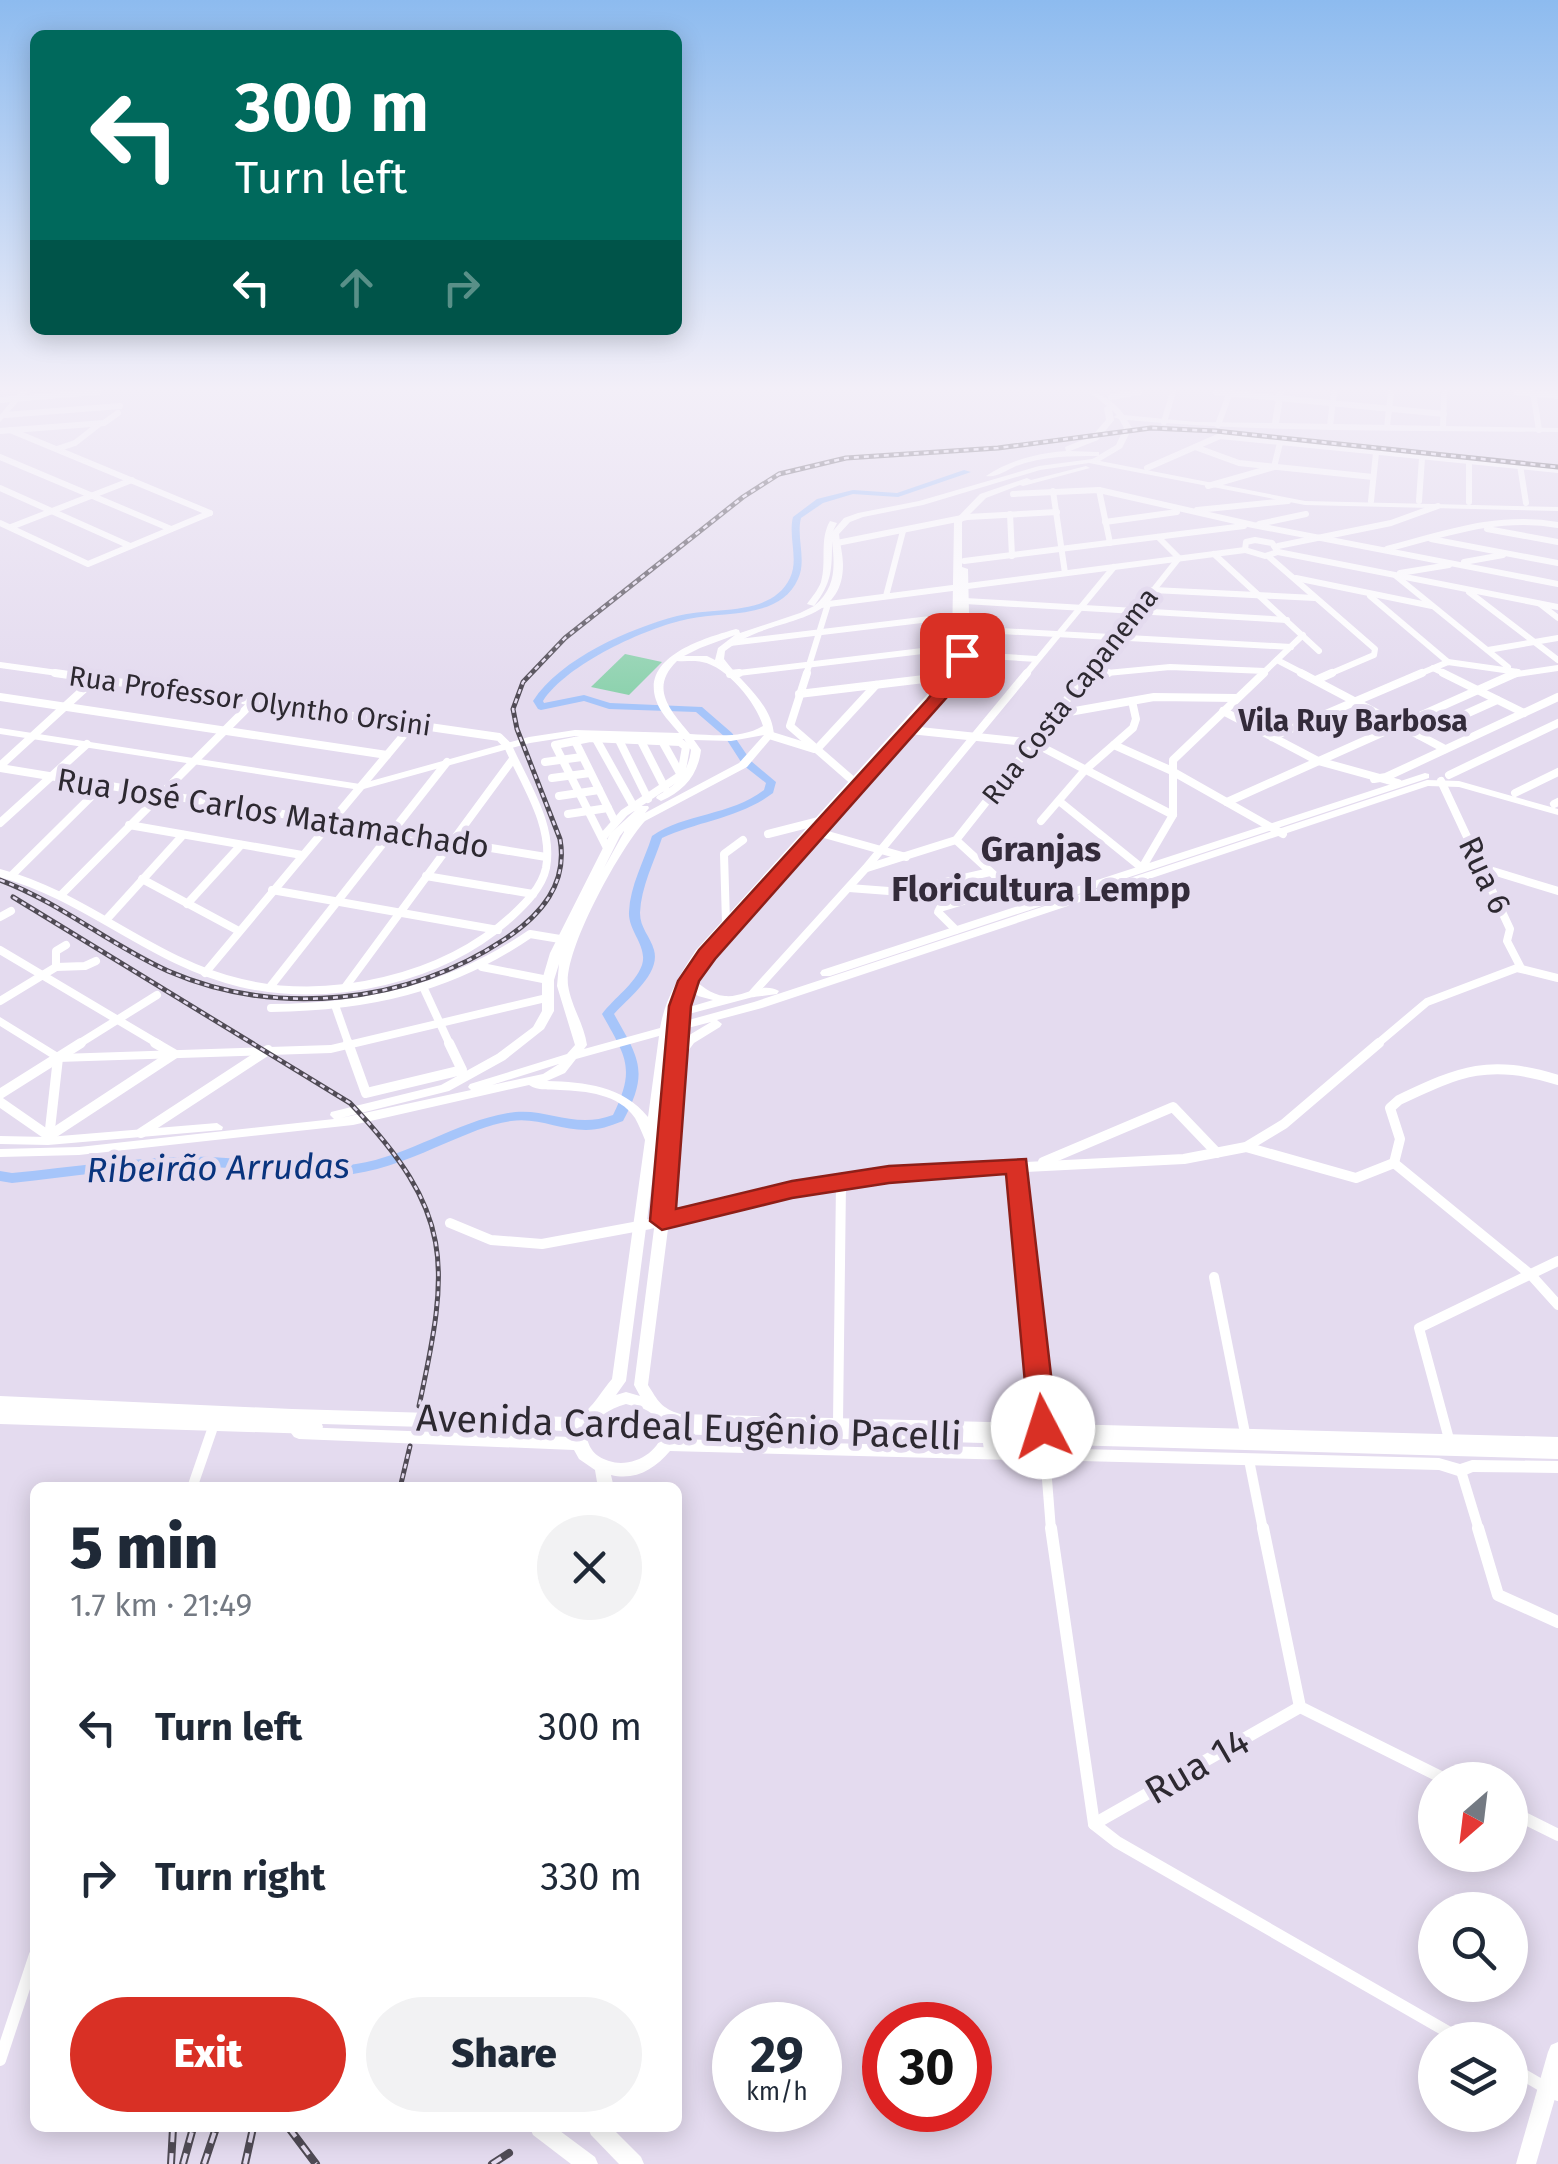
<!DOCTYPE html>
<meta charset="utf-8">
<style>
:root{--surface:#fff;--page:#f2f2f3;--text:#1f2937;--muted:#747a83;--accent:#d93025}
body{margin:0;font-family:"Fira Sans",sans-serif;background:var(--page);color:var(--text);height:100vh;display:flex;flex-direction:column;font-size:38px;white-space:nowrap}
*{box-sizing:border-box;margin:0}
p{font-size:32px;color:var(--muted)}
.icon{flex:none;width:55px;height:55px;fill:none;stroke:currentColor;stroke-width:2;stroke-linecap:round;stroke-linejoin:round}
.map{position:relative;flex:1;overflow:hidden}
.drawer{position:absolute;left:30px;top:1482px;width:652px;height:650px;display:flex;flex-direction:column;background:var(--surface);border-radius:15px;box-shadow:0 5px 25px #0003}
.drawer>*{flex:none}
.top-card{position:absolute;left:30px;top:30px;width:652px;height:305px;border-radius:15px;box-shadow:0 5px 25px #0003;background:#00695c;color:#fff;overflow:hidden}
.needle{width:65px;rotate:208deg}
.buttons{position:absolute;left:1418px;top:1762px;display:grid;gap:20px}
.buttons a{display:grid;place-items:center;width:110px;height:110px;border-radius:50%;background:var(--surface);box-shadow:0 5px 25px #0003;font-size:50px}
.speed{position:absolute;left:712px;top:2002px;display:flex;gap:20px;font-size:50px;font-weight:700;text-align:center}
.speed>*{display:grid;place-content:center;width:130px;height:130px;border-radius:50%;background:var(--surface);box-shadow:0 5px 25px #0003;line-height:1}
.speed small{font-size:25px;font-weight:400}
.speed .limit{border:15px solid #d22;background:#fff;color:#111}
.pin{position:absolute;display:grid;place-items:center;width:85px;height:85px;color:#fff;margin:-42px;border-radius:20px;box-shadow:0 5px 15px #0006}
.me{position:absolute;width:110px;margin:-55px;rotate:355deg;stroke-linejoin:round;filter:drop-shadow(0 0 8px #0008)}
.turn{display:flex;align-items:center;gap:35px;height:210px;padding:0 40px;font-size:45px}
.turn .icon{width:130px;height:130px;stroke-width:2.5}
.turn b{display:block;font-size:70px;line-height:85px}
.lanes{display:flex;align-items:center;height:95px;padding:0 40px;background:#0003;justify-content:center;gap:50px;direction:ltr}
.lanes .off{opacity:.35}
.round{display:grid;place-items:center;flex:none;width:105px;height:105px;border-radius:52px;background:var(--page)}
.overview{display:flex;align-items:center;justify-content:space-between;height:170px;padding:0 40px}
h1{font-size:60px;font-weight:800;line-height:75px}
.cta{display:flex;gap:20px;margin-top:auto;padding:20px 40px}
.cta a{flex:1;height:115px;border-radius:60px;background:var(--accent);color:#fff;font-size:40px;font-weight:800;line-height:115px;text-align:center}
.cta a+a{background:var(--page);color:var(--text)}
ul{padding:0;list-style:none}
li{display:flex;align-items:center;gap:30px;height:150px;padding:0 40px}
li div{flex:1}
li b{display:block;font-size:38px}
li em{font-style:normal}
.map>svg:first-child{display:block}
.green{fill:#8dd2ae}
.lines{fill:none;stroke-linecap:round;stroke-linejoin:round}
.river{fill:#a6c5fa;fill-rule:evenodd}
.street-far3{stroke:#fff;stroke-width:6}
.street-far2{stroke:#fff;stroke-width:8}
.street-far1{stroke:#fff;stroke-width:10}
.street{stroke:#fff;stroke-width:12}
.secondary{fill:#fff;fill-rule:evenodd}
.highway{fill:#fff;fill-rule:evenodd}
.rail-far1-casing{stroke:#504b55;stroke-width:5}
.rail-casing{stroke:#504b55;stroke-width:8}
.rail-far1{stroke:#e4dbef;stroke-width:2.5;stroke-dasharray:5;stroke-linecap:butt}
.rail{stroke:#e4dbef;stroke-width:4;stroke-dasharray:11;stroke-linecap:butt}
.route{fill:#d93025;stroke:#8d1f18;stroke-width:2.5}
.labels{text-anchor:middle;dominant-baseline:central;stroke-width:10;stroke-linejoin:round;paint-order:stroke}
.far-street-label{font-size:28px;fill:#2d2931;stroke:#e4dbef}
.far-neighbourhood-label{font-size:30px;font-weight:bold;fill:#332b3a;stroke:#e4dbef}
.street-label{font-size:32px;fill:#2d2931;stroke:#e4dbef}
.neighbourhood-label{font-size:35px;font-weight:bold;fill:#332b3a;stroke:#e4dbef}
.water-label{font-size:35px;font-style:italic;fill:#09347e;stroke:#e4dbef}
.near-street-label{font-size:38px;fill:#2d2931;stroke:#e4dbef}
</style>
<div class="map">
<svg width="1558" height="2164" viewBox="0 0 1558 2164">
<rect width="100%" height="100%" fill="#e4dbef"/>
<polygon class="green" points="625,654 662,662 629,695 591,687"/>
<g class="lines">
<path class="river" d="M964,470L971,472L898,497L853,494L823,503L801,518C796,538 807,560 798,579C780,620 723,611 688,619C645,628 567,664 543,701L544,703L584,695L610,703L702,707L732,733L751,761L776,782L773,793C740,818 698,821 662,838C654,862 641,887 640,913C640,928 650,936 654,950C661,974 628,998 614,1014C640,1060 649,1072 623,1121C610,1126 599,1130 586,1130C560,1130 537,1117 511,1121C489,1124 467,1134 446,1143C416,1156 386,1169 353,1174C304,1181 257,1168 209,1167C143,1165 77,1176 12,1183L0,1181V1171L12,1173C78,1167 144,1155 211,1157C259,1159 307,1172 356,1164C409,1156 455,1122 508,1113C546,1106 573,1130 613,1115C636,1068 626,1057 602,1014C614,998 635,984 642,965C648,946 628,931 629,912C630,886 644,861 652,836C685,813 730,816 764,790L766,783L743,765L725,737L696,712L609,709L584,701L541,710L538,709L533,701C561,658 629,629 677,616C712,606 771,618 790,578C799,560 788,537 793,517L817,499L853,490L897,493Z"/>
<g class="street-far3">
<polyline points="1216,392 1444,414"/>
<polyline points="1516,392 1558,396"/>
<polyline points="1533,392 1539,430"/>
<polyline points="1111,397 1139,392"/>
<polyline points="0,400 98,392"/>
<polyline points="5,415 120,406"/>
<polyline points="1164,422 1173,392"/>
<polyline points="1218,425 1230,392"/>
<polyline points="1330,426 1334,392"/>
<polyline points="1387,427 1391,392"/>
<polyline points="1443,428 1444,392"/>
<polyline points="10,430 210,513"/>
<polyline points="0,431 104,423 118,413"/>
<polyline points="1195,447 1239,463 1373,477"/>
<polyline points="57,449 75,443 98,425"/>
<polyline points="0,457 171,529"/>
<polyline points="1469,462 1469,502"/>
<polyline points="1520,465 1526,503"/>
<polyline points="1147,468 1220,436 1558,470"/>
<polyline points="1208,486 1274,467 1280,443"/>
<polyline points="0,488 130,546"/>
<polyline points="1099,490 1110,543"/>
<polyline points="1053,491 1065,573"/>
<polyline points="1013,494 1099,490 1253,525 1558,584"/>
<polyline points="1371,501 1376,453"/>
<polyline points="1419,501 1422,458"/>
<polyline points="1197,510 1288,501"/>
<polyline points="1010,514 1012,556"/>
<polyline points="1105,522 1177,512"/>
<polyline points="0,523 88,564 210,513"/>
<polyline points="1259,524 1306,514"/>
<polyline points="11,527 132,480"/>
<polyline points="1487,529 1558,542"/>
<polyline points="1431,539 1558,563"/>
<polygon points="1255,540 1272,543 1278,552 1265,556 1245,550 1246,542"/>
<polyline points="837,543 967,517 1057,512"/>
<polyline points="1278,546 1391,523 1438,506"/>
<path d="M1387,549C1444,534 1499,514 1558,525"/>
<polyline points="1278,552 1558,607"/>
<polyline points="1214,554 1319,651"/>
<polyline points="1268,556 1375,649 1374,655 1327,675"/>
<polyline points="964,561 1244,526"/>
<polyline points="1464,562 1503,555"/>
<polyline points="1400,573 1449,565"/>
<polyline points="1396,576 1508,667"/>
<polyline points="1296,578 1432,606"/>
<polyline points="1153,590 1315,598"/>
<polyline points="1469,592 1558,660"/>
<polyline points="886,596 903,531"/>
<polyline points="1370,596 1448,662"/>
<polyline points="965,601 1287,620"/>
<polyline points="1540,604 1558,618"/>
<polyline points="821,605 1245,550"/>
<polyline points="965,629 1291,647"/>
<polyline points="730,643 963,615"/>
<polyline points="1488,650 1558,638"/>
<polyline points="956,654 1037,659"/>
<polyline points="1277,660 1306,675"/>
<polyline points="0,665 72,675"/>
<polyline points="1433,668 1448,675"/>
<polyline points="730,674 964,646"/>
<polyline points="806,675 828,604"/>
<polyline points="1025,675 1114,567"/>
<polyline points="1086,675 1170,667 1265,671"/>
<polyline points="1086,675 1179,558 1158,537"/>
<polyline points="1261,675 1303,635"/>
<polyline points="1417,675 1448,662 1518,672"/>
<polyline points="1510,675 1558,668"/>
</g>
<g class="street-far2">
<polyline points="807,673 790,726 859,786"/>
<polyline points="1301,673 1445,749"/>
<polyline points="1443,673 1524,713"/>
<polyline points="730,674 739,673"/>
<polyline points="1086,675 1108,673"/>
<polyline points="1316,680 1332,673"/>
<polyline points="799,694 949,676"/>
<polyline points="0,697 387,755"/>
<polyline points="1223,711 1318,761 1398,783"/>
<polyline points="1058,714 1154,697 1236,698"/>
<polyline points="910,730 1034,743 1173,815"/>
<polyline points="769,735 814,749"/>
<polyline points="1419,735 1497,700"/>
<polyline points="1272,737 1422,673"/>
<polyline points="618,738 648,799"/>
<polyline points="596,739 634,807"/>
<polyline points="575,741 615,822"/>
<polyline points="641,741 665,788"/>
<polyline points="662,741 681,775"/>
<polyline points="1114,745 1170,770 1283,834"/>
<polyline points="817,749 876,685"/>
<polyline points="545,762 582,757"/>
<polyline points="0,766 95,679"/>
<polyline points="0,768 546,857"/>
<polyline points="1449,775 1558,723"/>
<polyline points="552,778 590,773"/>
<polyline points="1374,779 1386,777 1558,697"/>
<polyline points="1441,781 1510,929 1507,941 1521,968"/>
<polyline points="1515,793 1558,772"/>
<polyline points="559,796 599,790"/>
<polyline points="1059,801 1142,868"/>
<polyline points="1227,802 1516,673"/>
<polyline points="1554,804 1558,802"/>
<polyline points="568,814 608,808"/>
<polyline points="1041,821 1085,770 1133,728 1136,719 1132,701"/>
<polyline points="0,823 87,744"/>
<polyline points="129,825 302,855"/>
<polyline points="817,832 906,857"/>
<polyline points="768,834 819,821"/>
<polyline points="602,838 624,813 681,775 686,747 680,742 590,738 555,745 608,850"/>
<polyline points="956,840 1028,906"/>
<polyline points="867,868 956,840 1088,673"/>
<polyline points="1142,868 1173,815 1173,760 1264,673"/>
<polyline points="1483,868 1558,891"/>
<path d="M0,873C87,896 153,963 241,983C331,1004 443,979 512,916C526,903 542,887 546,868C554,825 524,783 508,746L499,737L55,673"/>
<polyline points="12,875 103,785"/>
<polyline points="426,876 533,894"/>
<polyline points="142,879 237,930"/>
<polyline points="849,888 902,892 990,872"/>
<polyline points="272,890 498,930"/>
<polyline points="61,895 254,701"/>
<polyline points="187,904 241,845"/>
<polyline points="0,917 11,911"/>
<polyline points="106,920 183,835"/>
<polyline points="726,923 724,854 743,840"/>
<polyline points="956,930 938,912 940,908 1007,888"/>
<polyline points="0,950 160,1045"/>
<polyline points="56,967 56,951 66,945"/>
<polyline points="482,967 548,980"/>
<polyline points="205,973 413,724"/>
<polyline points="346,986 513,759"/>
<polyline points="270,987 447,762"/>
<polyline points="425,991 450,1045"/>
<polyline points="753,993 866,868 1027,673"/>
<polyline points="0,1001 56,967 85,966 96,961"/>
<path d="M271,1008C367,1007 450,989 530,934L566,940"/>
<polyline points="336,1008 349,1045"/>
<polyline points="77,1045 157,995"/>
<polyline points="1376,1045 1427,1002 1517,968 1558,978"/>
</g>
<g class="street-far1">
<polyline points="348,1043 366,1093 462,1070 449,1043"/>
<polyline points="0,1094 81,1043"/>
<polyline points="0,1102 49,1136"/>
<polyline points="141,1133 268,1050"/>
<polyline points="49,1136 174,1054 155,1043"/>
<polyline points="49,1138 58,1058"/>
<polyline points="1246,1147 1356,1178 1394,1163"/>
<polyline points="1043,1162 1173,1107 1217,1153"/>
<path d="M1394,1163L1400,1139L1390,1108L1399,1100C1462,1070 1489,1059 1558,1080"/>
<polyline points="1394,1163 1531,1275 1558,1305"/>
<polyline points="1017,1165 1043,1427"/>
<polyline points="450,1223 491,1240 542,1244 650,1224 792,1189 889,1174 1184,1159 1246,1147 1284,1124 1379,1043"/>
<polyline points="1214,1277 1245,1433"/>
<polyline points="838,1423 841,1183"/>
<polyline points="1449,1439 1419,1328 1558,1261"/>
<polyline points="1045,1454 1051,1530"/>
<polyline points="1249,1460 1263,1530"/>
<polyline points="1461,1471 1479,1530"/>
<polyline points="192,1488 212,1430"/>
</g>
<g class="street">
<polyline points="1051,1528 1094,1824 1117,1842 1462,2040"/>
<polyline points="1263,1528 1300,1707 1447,1780"/>
<polyline points="1478,1528 1498,1595 1558,1622"/>
<polyline points="1510,1811 1558,1835"/>
<polyline points="1094,1824 1300,1707"/>
<polyline points="0,2060 35,1955"/>
<polyline points="1510,2067 1558,2095"/>
</g>
<g class="secondary">
<polygon points="19,392 27,392 0,422 0,415"/>
<path d="M1089,392C1101,392 1118,405 1124,415L1196,422L1272,423L1277,392H1284L1279,423L1558,428V432C1414,430 1270,433 1127,420L1132,428L1122,448L1100,461L1305,501L1558,507V511L1305,505L1089,463L1040,470L923,505L863,517L850,522L839,534C840,544 843,555 843,565C843,616 795,618 759,632C746,637 736,643 725,651L724,659C742,684 772,703 774,735L747,767L645,821C621,847 564,949 568,985C571,1006 584,1024 587,1045L584,1049L660,1028C665,999 680,974 696,950L945,675L952,646L954,521L980,494L1027,478L1031,480L1086,466L1090,468L1023,486L1020,485L986,498L962,522V567L968,569L969,614L965,617L962,616V646L954,676L705,954L690,978C701,984 710,995 725,996C743,998 761,981 779,991L777,994L753,997L685,1015V1021L754,1002L1427,780L1459,781L1558,809V815L1459,787L1428,786L762,1008L717,1020L722,1024L720,1027L694,1043L682,1059L669,1221L648,1385C658,1401 661,1408 680,1414L1558,1437V1449L675,1424L677,1431L674,1439L1014,1448L1019,1450L1022,1454L1019,1458L1014,1460L670,1451C655,1469 635,1481 611,1475L614,1488H598L595,1470L579,1459L574,1450L299,1439L294,1437L291,1433L294,1429L299,1427L571,1437C575,1423 581,1418 590,1407C597,1400 604,1388 612,1379L645,1140C642,1133 639,1125 635,1118C619,1094 586,1091 560,1090C549,1089 538,1091 529,1085L353,1125L79,1155L0,1157V1149L79,1147L334,1119L330,1115L331,1112L441,1085L497,1054L533,1027L542,1011V1003L331,1053L58,1062L0,1026V1017L60,1054L331,1045L542,995V980L550,953L610,834L640,806H648L649,808L645,813L739,763L764,735L731,741L694,740L701,750C698,775 684,791 661,801L656,798L657,796C677,785 688,773 691,750L684,739L575,736L530,743L360,790L0,734V728L360,784L529,737L575,730L679,733C671,723 660,713 656,700C641,656 705,638 736,629L739,630L740,633L800,613L814,606L807,604C812,597 818,590 821,582C827,561 819,540 830,521L837,523L833,531L844,518L858,513L919,501L1039,466L1092,459L1098,456C1070,456 1043,456 1016,466C1005,471 996,478 986,476C1010,460 1038,453 1066,451L1065,447L1092,436L1106,420L1104,408L1107,406ZM1112,410L1117,415L1113,417L1119,419L1124,428L1116,445L1099,455V452H1096L1070,451L1098,440L1114,420ZM832,541C835,567 836,588 814,606C832,583 832,569 832,541ZM735,635L718,648L715,660L707,656H684L700,648ZM677,661C685,662 694,660 702,662C726,666 756,702 763,726C741,739 714,735 690,734C670,710 649,688 677,661ZM624,831V832L604,868L620,836ZM559,964L557,986L575,1045L567,1054L470,1084L468,1087L471,1090L341,1118L449,1091L505,1060L544,1029L554,1011V980ZM686,984L698,996L713,1000L686,1008L691,992L684,989ZM711,1022L686,1037L683,1041L684,1029ZM659,1036L648,1117C623,1086 585,1082 547,1081L565,1073L576,1059ZM671,1037L655,1221L634,1385L640,1396L626,1392L616,1395L626,1381ZM559,1064L543,1074L492,1085ZM626,1404C633,1406 642,1407 648,1411C684,1433 641,1472 609,1461C594,1456 589,1449 586,1434C594,1418 609,1409 626,1404Z"/>
<polygon points="1425,773 1429,774 1429,778 830,976 822,976 820,973 822,970"/>
<polygon points="217,1123 223,1127 222,1130 48,1145 0,1144 0,1136 48,1137"/>
<polygon points="1039,1448 1439,1458 1460,1464 1472,1460 1558,1461 1558,1473 1473,1472 1461,1477 1439,1470 1039,1460 1034,1458 1031,1454 1034,1450"/>
<polygon points="1558,2042 1558,2088 1536,2164 1516,2164 1548,2052 1551,2045"/>
<polygon points="530,2128 556,2128 595,2157 598,2164 571,2164 533,2135"/>
<polygon points="588,2128 612,2128 641,2157 644,2164 619,2164 591,2135"/>
</g>
<polygon class="highway" points="0,1396 292,1409 1558,1445 1558,1459 1032,1444 1052,1449 1054,1454 1052,1459 1045,1461 991,1452 984,1450 983,1443 322,1424 323,1427 320,1432 314,1434 0,1424"/>
<g class="rail-far1-casing">
<g id="rail-far1">
<path d="M0,880C61,903 110,945 168,971C277,1018 407,1004 505,939C541,915 568,884 560,839L517,729L513,709L523,682L565,638L743,497L779,474L846,458L998,448L1151,428L1216,431L1558,467"/>
<path d="M13,897L350,1103C455,1213 450,1263 419,1406"/>
<polyline points="400,1488 410,1446"/>
</g>
</g>
<g class="rail-casing">
<g id="rail">
<polyline points="289,2128 316,2164"/>
<polyline points="171,2164 173,2128"/>
<polyline points="183,2164 193,2128"/>
<polyline points="204,2164 216,2128"/>
<polyline points="245,2164 253,2128"/>
<polyline points="492,2164 509,2153"/>
</g>
</g>
<use href="#rail-far1" class="rail-far1"/>
<use href="#rail" class="rail"/>
</g>
<linearGradient id="sky" x2="0" y2="1"><stop stop-color="#8dbbef"/><stop offset="0.56" stop-color="#f3eff8"/><stop offset="1" stop-color="#f3eff8" stop-opacity="0"/></linearGradient>
<rect width="1558" height="695" fill="url(#sky)"/>
<polygon class="route" points="957,651 971,655 962,680 715,959 699,981 691,1006 676,1209 792,1181 889,1166 1026,1159 1057,1427 1053,1435 1043,1438 1033,1435 1029,1427 1006,1174 889,1183 792,1198 662,1230 650,1221 669,1006 678,981 699,950 927,700 947,675"/>
<g class="labels">
<g class="far-street-label">
<text transform="translate(1070 696) rotate(-52)">Rua Costa Capanema</text>
<text transform="translate(250 701) rotate(8)">Rua Professor Olyntho Orsini</text>
</g>
<g class="far-neighbourhood-label">
<text x="1353" y="721">Vila Ruy Barbosa</text>
</g>
<g class="street-label">
<text transform="translate(273 813) rotate(9)">Rua José Carlos Matamachado</text>
<text transform="translate(1485 875) rotate(65)">Rua 6</text>
</g>
<g class="neighbourhood-label">
<text x="1041" y="849">Granjas<tspan x="1041" dy="40">Floricultura Lempp</tspan></text>
</g>
<g class="water-label">
<text transform="translate(218 1168) rotate(-1)">Ribeirão Arrudas</text>
</g>
<g class="near-street-label">
<text transform="translate(689 1427) rotate(2)">Avenida Cardeal Eugênio Pacelli</text>
<text transform="translate(1197 1766) rotate(-30)">Rua 14</text>
</g>
</g>
</svg>
<div class="buttons">
<a><svg class="needle" viewBox="-14 -14 28 28"><path d="M0-13l5 13h-10z" fill="#e53935"/><path d="M0 13l5-13h-10z" fill="#747a83"/></svg></a>
<a><svg class="icon" aria-label="search" viewBox="0 0 24 24"><circle cx="10" cy="10" r="6"/><path d="M15 15l6 6"/></svg></a>
<a><svg class="icon" aria-label="layers" viewBox="0 0 24 24"><path d="M12 4l9 5-9 5-9-5zM3 14l9 5 9-5"/></svg></a>
</div>
<div class="speed"><div>29<small>km/h</small></div><div class="limit">30</div></div>
<div class="pin" style="left:962px;top:655px;background:#d93025"><svg class="icon" aria-label="arrive" viewBox="0 0 24 24"><path d="M6 21V4h12l-3 4 3 4H6"/></svg></div>
<svg class="me" style="left:1043px;top:1427px" viewBox="-20 -20 40 40"><circle r="19" fill="#fff"/><path d="M0-13L10 11 0 6-10 11z" fill="#d93025"/></svg>
<div class="top-card">
<div class="turn"><svg class="icon" aria-label="left" viewBox="0 0 24 24"><path d="M17 20v-9H6M10 6l-5 5 5 5"/></svg><div><b>300 m</b>Turn left</div></div>
<div class="lanes"><svg class="icon" aria-label="left" viewBox="0 0 24 24"><path d="M17 20v-9H6M10 6l-5 5 5 5"/></svg><svg class="icon off" aria-label="ahead" viewBox="0 0 24 24"><path d="M12 20V5M6 11l6-6 6 6"/></svg><svg class="icon off" aria-label="right" viewBox="0 0 24 24"><path d="M7 20v-9h11M14 6l5 5-5 5"/></svg></div>
</div>
<section class="drawer">
<div class="overview"><div><h1>5 min</h1><p>1.7 km · 21:49</p></div><a class="round"><svg class="icon" aria-label="close" viewBox="0 0 24 24"><path d="M6 6l12 12M18 6L6 18"/></svg></a></div>
<ul>
<li><svg class="icon" aria-label="left" viewBox="0 0 24 24"><path d="M17 20v-9H6M10 6l-5 5 5 5"/></svg><div><b>Turn left</b></div><em>300 m</em></li>
<li><svg class="icon" aria-label="right" viewBox="0 0 24 24"><path d="M7 20v-9h11M14 6l5 5-5 5"/></svg><div><b>Turn right</b></div><em>330 m</em></li>
</ul>
<div class="cta"><a>Exit</a><a>Share</a></div>
</section>
</div>
